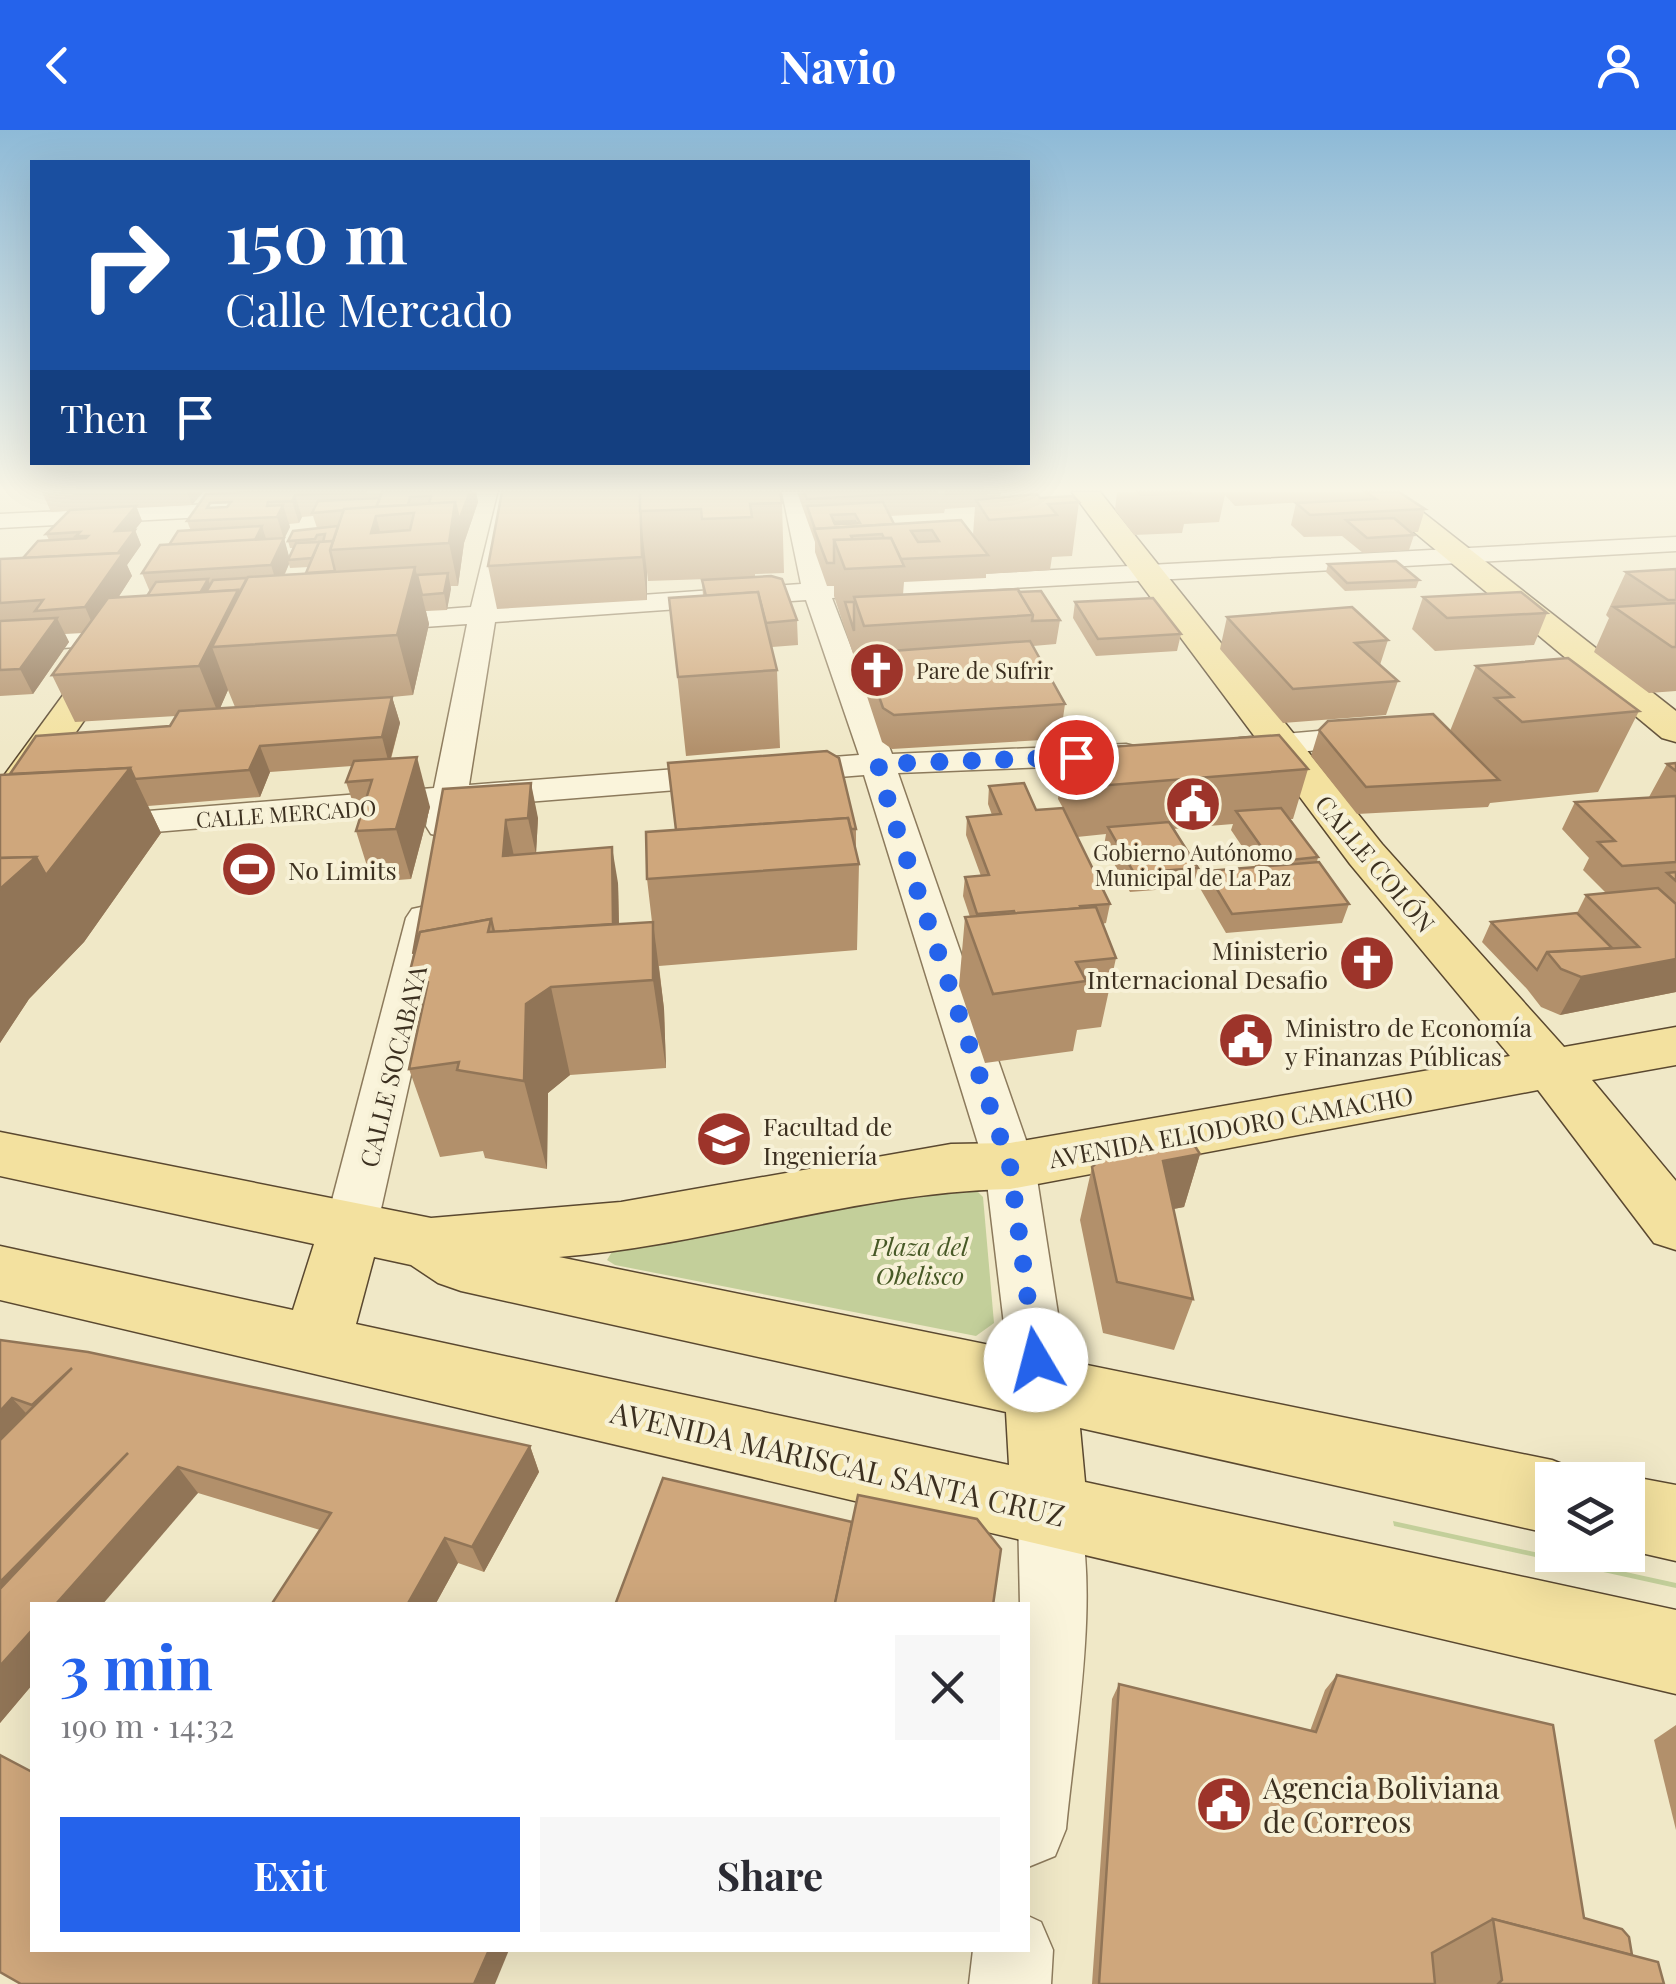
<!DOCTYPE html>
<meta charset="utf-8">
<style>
:root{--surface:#fff;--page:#f7f7f7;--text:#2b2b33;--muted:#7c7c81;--accent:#2563eb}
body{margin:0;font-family:"Playfair Display",serif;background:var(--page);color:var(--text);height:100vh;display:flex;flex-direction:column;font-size:38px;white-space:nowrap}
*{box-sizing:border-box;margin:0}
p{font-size:32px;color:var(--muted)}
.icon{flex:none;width:55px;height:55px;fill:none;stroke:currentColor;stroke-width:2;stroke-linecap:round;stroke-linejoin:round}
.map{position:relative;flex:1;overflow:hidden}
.drawer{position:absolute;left:30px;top:1472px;width:1000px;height:350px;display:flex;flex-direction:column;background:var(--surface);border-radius:0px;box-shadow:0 10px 40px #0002}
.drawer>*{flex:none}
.hud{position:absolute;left:30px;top:30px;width:1000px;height:305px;border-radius:0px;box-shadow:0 10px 40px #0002;background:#1a4fa0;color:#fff;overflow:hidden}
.buttons{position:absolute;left:1535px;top:1332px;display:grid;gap:20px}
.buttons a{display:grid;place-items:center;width:110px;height:110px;border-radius:0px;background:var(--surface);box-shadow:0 10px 40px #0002;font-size:50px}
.pin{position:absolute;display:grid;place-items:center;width:85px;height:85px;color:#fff;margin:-42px;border:5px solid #fff;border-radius:50%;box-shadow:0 2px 10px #0007}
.me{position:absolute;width:110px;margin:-55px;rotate:352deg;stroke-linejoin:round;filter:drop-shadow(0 0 8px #0008)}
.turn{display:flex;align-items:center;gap:35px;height:210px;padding:0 30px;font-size:45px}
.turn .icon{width:130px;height:130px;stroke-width:2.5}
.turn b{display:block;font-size:70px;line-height:85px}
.then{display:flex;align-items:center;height:95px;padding:0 30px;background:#0003;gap:20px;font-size:38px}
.round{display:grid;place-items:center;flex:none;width:105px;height:105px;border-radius:0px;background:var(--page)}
.summary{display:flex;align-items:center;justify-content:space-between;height:170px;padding:0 30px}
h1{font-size:60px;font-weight:700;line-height:75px;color:var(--accent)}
.button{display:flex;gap:20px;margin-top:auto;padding:20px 30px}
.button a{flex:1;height:115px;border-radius:0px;background:var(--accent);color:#fff;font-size:40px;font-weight:700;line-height:115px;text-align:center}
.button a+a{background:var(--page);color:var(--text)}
header{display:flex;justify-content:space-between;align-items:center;height:130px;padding:0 30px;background:var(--accent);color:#fff;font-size:45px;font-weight:700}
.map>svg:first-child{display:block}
.green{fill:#c3cf9a}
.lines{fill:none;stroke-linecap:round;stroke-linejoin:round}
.minor-casing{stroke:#8c7a5c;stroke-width:3}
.major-casing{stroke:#5a4830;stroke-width:3}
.minor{fill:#faf4db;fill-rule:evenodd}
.major{fill:#f3e19f;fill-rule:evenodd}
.wall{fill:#b2906b;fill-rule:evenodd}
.shaded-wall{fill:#917557}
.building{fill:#cfa77c;stroke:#917557;stroke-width:2.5;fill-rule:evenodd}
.route{stroke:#2563eb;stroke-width:18;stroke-dasharray:0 32.4}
.labels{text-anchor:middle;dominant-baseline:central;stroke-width:8;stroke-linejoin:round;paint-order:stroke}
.far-poi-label{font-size:22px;fill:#3c3020;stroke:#f7f1d7;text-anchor:start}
.far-street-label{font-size:22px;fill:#3c3020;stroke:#f7f1d7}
.street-label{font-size:25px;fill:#3c3020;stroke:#f7f1d7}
.poi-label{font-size:25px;fill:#3c3020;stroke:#f7f1d7;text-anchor:start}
.park-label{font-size:25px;font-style:italic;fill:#475926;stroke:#f7f1d7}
.near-street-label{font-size:30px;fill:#3c3020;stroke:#f7f1d7}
.near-poi-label{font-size:30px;fill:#3c3020;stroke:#f7f1d7;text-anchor:start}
</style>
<header><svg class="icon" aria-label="back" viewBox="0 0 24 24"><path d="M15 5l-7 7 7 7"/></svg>Navio<svg class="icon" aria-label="person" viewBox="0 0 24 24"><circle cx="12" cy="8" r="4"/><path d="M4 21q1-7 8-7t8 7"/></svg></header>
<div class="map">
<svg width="1676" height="1854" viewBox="0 0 1676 1854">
<rect width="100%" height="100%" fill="#f0e8c7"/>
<g class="green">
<polygon points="960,1054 974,1058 983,1067 994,1193 976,1206 615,1135 607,1130 613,1120"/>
<polygon points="1393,1391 1676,1453 1676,1458 1394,1396"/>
</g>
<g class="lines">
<g class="minor-casing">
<g id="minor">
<path d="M499,362H521L498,475L801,454L782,362H804L827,452L1676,407V421L832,468L892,624L1126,614L1138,617L1143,624L1138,631L1126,634L898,643L1035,1036L1070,1261L1062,1279L1041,1287L1020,1279L1012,1261L985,1036L864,645L465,677L457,704L444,707L431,704L426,696L429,679L0,715V693L434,658L467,494L366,501L352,493L366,485L471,477ZM806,470L859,625L469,655L495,492Z"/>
<polygon points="253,372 261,374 265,379 261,384 0,398 0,384"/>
<polygon points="138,495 148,498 152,504 148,510 0,524 0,506"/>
<polygon points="1375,596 1386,599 1391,606 1386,613 1240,628 1228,625 1224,618 1228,611 1240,608"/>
<polygon points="426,776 440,779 446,788 377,1097 369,1112 351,1118 333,1112 325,1097 406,788 412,779"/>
<path d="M1049,1352L1071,1360C1105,1439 1074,1610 1066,1699L1055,1726L1028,1737V1475H1020L1018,1382L1027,1360Z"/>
<polygon points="1028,1786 1041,1792 1053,1820 1051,1854 969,1854 973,1820 1028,1820"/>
</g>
</g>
<g class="major-casing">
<g id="major">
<path d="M1072,362H1100L1382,714L1564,917L1676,897V935L1592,950L1676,1051V1120L1654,1113L1538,960L1010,1059C858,1062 710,1115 559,1127L1552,1330L1579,1341L1583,1350H1552V1404L1080,1298L1085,1352L1676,1480V1564L0,1170V1116L293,1180L314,1114L0,1046V1002L431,1088L621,1072L951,1014L1010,1013L1510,926L1350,734ZM374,1127L411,1135L438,1153L461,1161L1006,1282L1009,1335L356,1194Z"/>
<polygon points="1366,362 1397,362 1676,581 1676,612 1662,608"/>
<polygon points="115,509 128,512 133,520 15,690 0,694 0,651 102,512"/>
<polygon points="1628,1346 1676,1355 1676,1431 1628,1420 1628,1350 1617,1350"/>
</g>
</g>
<use href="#minor" class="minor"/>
<use href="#major" class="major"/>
</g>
<g class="wall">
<path d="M42,362H203L192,375L137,378L142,391L135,400L141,415L127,435L132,446L118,468L147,466L150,462L142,443L169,415L191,401L187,391L210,364L209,362H476L478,372L464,413L458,456H451L447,480L426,481L429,494L413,565L392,567L400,593L391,629L430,677L411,749L372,752L356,701L359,691L346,652L352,636L270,642L260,667L148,676L161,703L84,812L29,869L0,913V645L10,644L170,596L176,586L75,592L52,545L83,503L65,504L69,512L33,564L0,566V429L23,428L49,410L46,404L68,381L51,382ZM213,372L214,374L230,373L227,377L207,378L210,373ZM313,386L317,398L288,411L290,418H293L289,427L284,409L290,397L289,394L299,393L302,387ZM289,434L290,438L309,437L306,443L285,444ZM228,560L235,577L220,578Z"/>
<polygon points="502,362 782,373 784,443 755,444 755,447 797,490 798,515 772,517 777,540 780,618 686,626 669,468 703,466 702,450 707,449 648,451 647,442 647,470 497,479 488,436"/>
<path d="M797,362H1001L1000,368H1040L1079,372L1072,426L1052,427L1050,440L986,444V448L904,452L903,465L1019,462L1060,490L1056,514L1033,516L1065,574L1060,609L892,619L882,612L834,466V456H827L815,422V412ZM975,377L973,405L894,394L890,386L944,383L945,379Z"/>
<polygon points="1117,362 1399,362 1425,379 1418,402 1411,402 1414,405 1409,420 1363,423 1342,406 1304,407 1291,395 1296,373 1344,371 1343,370 1235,376 1225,365 1219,392 1184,394 1182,403 1134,405 1115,380"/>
<polygon points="1328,434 1419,450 1416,458 1345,461 1326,442"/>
<polygon points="1676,439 1676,561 1649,563 1594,522 1609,488 1606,485 1626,442"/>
<polygon points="1423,467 1547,483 1534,515 1435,521 1412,499"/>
<polygon points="1075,472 1181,504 1177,521 1096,526 1073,488"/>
<polygon points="1227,487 1388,510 1380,535 1398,551 1386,585 1283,593 1220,519"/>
<polygon points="1476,536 1639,581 1598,662 1490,673 1488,677 1357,684 1311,626 1319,600 1450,601"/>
<polygon points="1066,620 1308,639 1293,689 1290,689 1318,727 1317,732 1349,774 1342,793 1226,803 1201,760 1206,741 1256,737 1231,700 1233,694 1173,699 1198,738 1193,757 1130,762 1104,716 1106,704 1077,707 1110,774 1106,793 1102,794 1116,828 1101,897 1077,900 1073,921 985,933 959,856 965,787 970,787 963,766 965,747 981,746 966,705 967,687 992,685 988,674 989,656 1036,680 1063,678 1058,669"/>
<polygon points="1676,633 1676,862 1560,885 1541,877 1527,859 1482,812 1491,792 1577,783 1586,765 1606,763 1583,740 1589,728 1562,699 1575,672 1649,667 1667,634"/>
<polygon points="443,659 538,688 536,723 618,753 619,794 652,792 647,749 676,700 856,699 856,721 859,734 857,820 659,836 664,879 666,938 570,945 548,963 547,1039 485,1028 483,1021 440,1027 409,939 422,878 410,841"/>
<polygon points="1200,1024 1184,1077 1173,1079 1193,1169 1174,1220 1103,1203 1080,1090 1092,1037"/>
<polygon points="0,1210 530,1316 539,1342 484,1442 458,1433 435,1475 271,1475 320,1400 198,1363 32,1475 32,1555 0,1593"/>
<polygon points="1337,1545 1584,1788 1632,1825 1664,1854 1092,1854 1112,1569 1119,1554 1310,1601 1325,1560"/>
<polygon points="1676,1595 1676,1700 1654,1610"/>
</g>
<g class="shaded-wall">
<polygon points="187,362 203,362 192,375"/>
<polygon points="470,362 476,362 478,372 464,413 458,456 449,413 455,372"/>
<polygon points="295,365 302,387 299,393 292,371"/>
<polygon points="283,375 290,397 284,409 277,387"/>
<polygon points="136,376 142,391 121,416 115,401"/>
<polygon points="376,386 384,417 330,420 331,424 323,425 322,421 316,436 313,428 320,412 322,418 345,414 347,411 348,414 373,411 371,403"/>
<polygon points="262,396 267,412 253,415"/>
<polygon points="135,400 141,415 127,435 132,446 96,502 85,477 114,428"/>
<polygon points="642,400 647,442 647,470 642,427"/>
<polygon points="284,408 290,430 288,430 289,434 278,458 271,435"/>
<polygon points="415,437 429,494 413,565 397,505"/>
<polygon points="448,443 451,459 447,480 444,463"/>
<polygon points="208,449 214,465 192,478"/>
<polygon points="238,460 254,504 212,517 228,560 218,583 199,536"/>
<polygon points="57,488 69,512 33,564 20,539"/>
<polygon points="392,567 400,593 389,634 382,607"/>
<polygon points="260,616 270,642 260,667 249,640"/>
<polygon points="417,627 430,677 411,749 396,699"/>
<polygon points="130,638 161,703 84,812 29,869 0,913 0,759"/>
<polygon points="531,653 538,688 536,724 528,688"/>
<polygon points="506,690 514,726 503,726"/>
<polygon points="612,717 618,753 620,844 613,806"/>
<polygon points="653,792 664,879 666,938 653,850"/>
<polygon points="1676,829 1676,862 1560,885 1581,847"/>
<polygon points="551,857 570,945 548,963 547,1039 524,951 526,874"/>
<polygon points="1200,1024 1184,1077 1148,1084 1163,1031"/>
<polygon points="12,1268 37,1295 0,1336 0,1281"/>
<polygon points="530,1316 539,1342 484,1442 472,1417"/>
<polygon points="128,1323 0,1505 0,1452"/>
<polygon points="178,1337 198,1363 102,1475 55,1475"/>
<polygon points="445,1408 458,1433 435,1475 407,1475"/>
<polygon points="32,1500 32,1555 0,1593 0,1536"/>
<polygon points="489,1820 509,1820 495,1854 474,1854"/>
</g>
<g class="building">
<path d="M250,362H367L295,365L292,371L268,372L267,376L283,375L277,387L187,391L206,364ZM231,372L227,377L207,378L210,373Z"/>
<polygon points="382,362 470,362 459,390 455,372 429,374 431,366 410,367 408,375 376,377"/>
<polygon points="502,362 640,362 642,427 488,436"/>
<polygon points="640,362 780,362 782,373 750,374 752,387 702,389 701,379 640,381"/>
<polygon points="804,362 938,362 807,369"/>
<polygon points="946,362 990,362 946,364"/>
<polygon points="1138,362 1189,362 1190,363 1141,365"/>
<polygon points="1366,362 1399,362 1425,379 1310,385 1296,373 1376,369"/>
<polygon points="1037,364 1040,368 1073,366 1079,372 1048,374 1057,385 989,390 976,370"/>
<polygon points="380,368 376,377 312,383 318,371"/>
<path d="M455,372L449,413L330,420L344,379ZM414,383L410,400L371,403L376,386Z"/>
<path d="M883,372L894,394L815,399L807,376ZM855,384L860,393L835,394L831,385Z"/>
<polygon points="136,376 115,401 135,400 118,423 23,428 38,411 86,408 88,406 76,406 80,402 46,404 70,380"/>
<polygon points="1394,388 1414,405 1367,408 1346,390"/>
<path d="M961,390L988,425L901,429L891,408H884L882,404L851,406L853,410H834V433H827L814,399ZM932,400L939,411L918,412L911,401Z"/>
<polygon points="855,391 856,393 835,394 834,392"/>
<polygon points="262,396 255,410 169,415 178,401"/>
<polygon points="338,396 333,411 323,412 325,404 317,405 315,409 288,411 293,401"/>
<polygon points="284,408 271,435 142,443 160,415"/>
<polygon points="891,408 904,436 845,439 834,410"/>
<polygon points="333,411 330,420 335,441 306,443 319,412"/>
<polygon points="319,412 312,428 288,430 296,413 320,412"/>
<polygon points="123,423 85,477 35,481 43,470 0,473 0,429"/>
<polygon points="1396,431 1419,450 1347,453 1328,434"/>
<polygon points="415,437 397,505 212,517 248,447"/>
<polygon points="1676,439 1676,470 1668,470 1626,442"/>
<polygon points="448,443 444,463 422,465 417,445"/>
<polygon points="771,446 782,449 797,490 766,493 758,462 706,466 702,450"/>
<polygon points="247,448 239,463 238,460 206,462 213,450"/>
<polygon points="208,449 200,463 147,466 156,452"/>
<polygon points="1018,459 1033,485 864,496 854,467"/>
<polygon points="238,460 199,536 52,545 108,468"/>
<polygon points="1041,461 1060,490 1032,491 1033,485 1019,462"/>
<polygon points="758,462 777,540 678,547 669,468"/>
<polygon points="1521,462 1547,483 1447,488 1423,467"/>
<polygon points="1153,468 1181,504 1098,509 1075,472"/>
<polygon points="845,472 854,472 854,501"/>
<polygon points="1676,473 1676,517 1672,517 1614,477"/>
<polygon points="1352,477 1388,510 1355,513 1398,551 1293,559 1227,487"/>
<polygon points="57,488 20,539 0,540 0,491"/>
<polygon points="1030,511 1065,574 894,585 883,578 864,523"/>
<polygon points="1568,528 1639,581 1522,592 1495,568 1513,567 1476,536"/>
<polygon points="392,567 382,607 260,616 249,640 135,649 130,638 10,644 36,606 170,596 179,581"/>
<polygon points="1433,584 1499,650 1366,657 1319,600 1328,591"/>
<polygon points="1279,605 1308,639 1085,657 1066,620"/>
<polygon points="827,621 839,628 856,699 851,699 848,688 676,700 668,633"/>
<polygon points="417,627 396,699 356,701 372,650 346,652 354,631"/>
<polygon points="1676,633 1676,641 1667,634"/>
<polygon points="130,638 46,745 36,727 0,728 0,645"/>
<polygon points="531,653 528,688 506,690 503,726 612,717 613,794 494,802 491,789 420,802 413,824 443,659"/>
<polygon points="1024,653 1036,680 1063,678 1110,774 1080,776 1081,778 1015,784 1014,781 977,784 965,747 989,745 967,687 1001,684 989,656"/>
<polygon points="1676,666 1676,732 1622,736 1598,712 1615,711 1575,672"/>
<polygon points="1281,678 1318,727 1272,732 1236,681"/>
<polygon points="848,688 859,734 647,749 646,702"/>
<polygon points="1169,692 1198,738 1134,743 1108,697"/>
<polygon points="36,727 0,759 0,728"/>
<polygon points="1319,732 1349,774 1232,784 1206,741"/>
<polygon points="1676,742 1676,751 1667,743"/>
<polygon points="1658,758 1676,774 1676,829 1581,847 1561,839 1547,822 1639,817 1586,765"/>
<polygon points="1096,777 1116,828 1076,832 1086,851 993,864 965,787"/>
<polygon points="1577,783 1612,818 1547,822 1537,840 1491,792"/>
<polygon points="491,789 488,802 653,792 653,850 551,857 526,874 524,951 457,940 459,932 409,939 428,852 410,841 420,802"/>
<polygon points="1193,1013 1200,1024 1163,1031 1193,1169 1117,1152 1092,1037 1102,1028"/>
<polygon points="0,1210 88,1222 530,1316 472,1417 445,1408 407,1475 271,1475 331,1383 178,1337 55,1475 32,1475 32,1500 0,1536 0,1459 128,1323 0,1452 0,1310 72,1238 32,1275 12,1268 0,1281"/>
<polygon points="663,1348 852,1392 835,1475 615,1475"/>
<polygon points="858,1365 977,1389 1001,1419 993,1475 841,1475 835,1473"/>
<polygon points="1337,1545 1553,1595 1584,1788 1622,1799 1629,1807 1632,1825 1493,1789 1432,1823 1435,1854 1099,1854 1119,1554 1316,1602"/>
<polygon points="0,1625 32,1642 32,1820 489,1820 474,1854 21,1854 0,1842"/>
<polygon points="1493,1789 1658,1832 1664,1854 1498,1854 1502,1850"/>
</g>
<linearGradient id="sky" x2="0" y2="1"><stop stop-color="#8ebad7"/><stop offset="0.58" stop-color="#f8f5e6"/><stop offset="1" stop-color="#f8f5e6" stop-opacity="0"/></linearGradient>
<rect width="1676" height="621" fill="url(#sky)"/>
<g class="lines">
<polyline class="route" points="1036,1230 1010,1036 891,682 878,634 1076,627"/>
</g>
<defs>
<g id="church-disc" transform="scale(2.875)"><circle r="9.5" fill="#9d342a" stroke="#f7f1d7"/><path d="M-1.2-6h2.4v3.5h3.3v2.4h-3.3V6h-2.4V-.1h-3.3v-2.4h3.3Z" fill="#fff"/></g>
<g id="civic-disc" transform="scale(2.875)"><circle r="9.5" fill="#9d342a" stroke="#f7f1d7"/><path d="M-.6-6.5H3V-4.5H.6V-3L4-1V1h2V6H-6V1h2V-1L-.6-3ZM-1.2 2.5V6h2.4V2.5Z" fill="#fff"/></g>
<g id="stadium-disc" transform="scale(2.875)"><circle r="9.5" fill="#9d342a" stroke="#f7f1d7"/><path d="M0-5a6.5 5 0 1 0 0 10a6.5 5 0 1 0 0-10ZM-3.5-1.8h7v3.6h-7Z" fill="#fff"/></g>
<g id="university-disc" transform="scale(2.875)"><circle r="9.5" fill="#9d342a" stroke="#f7f1d7"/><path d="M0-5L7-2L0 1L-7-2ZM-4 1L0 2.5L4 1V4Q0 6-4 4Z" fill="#fff"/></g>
</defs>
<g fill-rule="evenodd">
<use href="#church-disc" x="877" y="540"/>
<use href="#civic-disc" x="1193" y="674"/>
<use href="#stadium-disc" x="249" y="739"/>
<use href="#church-disc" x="1367" y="833"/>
<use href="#civic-disc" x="1246" y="910"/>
<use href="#university-disc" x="724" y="1009"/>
<use href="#civic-disc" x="1224" y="1674"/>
</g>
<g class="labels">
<g class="far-poi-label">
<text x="916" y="540">Pare de Sufrir</text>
<text x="1193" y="722" text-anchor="middle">Gobierno Autónomo<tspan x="1193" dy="25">Municipal de La Paz</tspan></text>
</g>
<g class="far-street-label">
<text transform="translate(286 683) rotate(-4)">CALLE MERCADO</text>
</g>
<g class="street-label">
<text transform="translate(1376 733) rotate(50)">CALLE COLÓN</text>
<text transform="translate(392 936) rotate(-76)">CALLE SOCABAYA</text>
<text transform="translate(1231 996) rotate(-10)">AVENIDA ELIODORO CAMACHO</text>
</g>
<g class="poi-label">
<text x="288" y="739">No Limits</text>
<text x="1328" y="819" text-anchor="end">Ministerio<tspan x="1328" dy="29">Internacional Desafio</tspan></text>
<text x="1285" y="896">Ministro de Economía<tspan x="1285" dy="29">y Finanzas Públicas</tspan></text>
<text x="763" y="995">Facultad de<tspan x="763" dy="29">Ingeniería</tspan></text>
</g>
<g class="park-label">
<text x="920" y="1115">Plaza del<tspan x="920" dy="29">Obelisco</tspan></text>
</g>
<g class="near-street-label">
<text transform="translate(838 1333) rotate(13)">AVENIDA MARISCAL SANTA CRUZ</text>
</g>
<g class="near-poi-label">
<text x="1263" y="1657">Agencia Boliviana<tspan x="1263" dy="34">de Correos</tspan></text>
</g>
</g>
</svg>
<div class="buttons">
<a><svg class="icon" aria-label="layers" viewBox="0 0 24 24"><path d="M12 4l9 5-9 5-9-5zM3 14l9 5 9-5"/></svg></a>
</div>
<div class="pin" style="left:1076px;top:627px;background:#d93025"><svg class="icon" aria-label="arrive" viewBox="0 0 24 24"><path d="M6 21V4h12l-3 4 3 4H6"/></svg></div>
<svg class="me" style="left:1036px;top:1230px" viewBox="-20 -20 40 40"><circle r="19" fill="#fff"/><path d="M0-13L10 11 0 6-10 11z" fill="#2563eb"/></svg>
<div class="hud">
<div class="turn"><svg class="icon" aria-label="right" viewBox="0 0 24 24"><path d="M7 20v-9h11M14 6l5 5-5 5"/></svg><div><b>150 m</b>Calle Mercado</div></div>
<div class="then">Then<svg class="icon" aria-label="arrive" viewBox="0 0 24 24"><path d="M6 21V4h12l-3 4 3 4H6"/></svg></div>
</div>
<section class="drawer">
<div class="summary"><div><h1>3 min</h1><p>190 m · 14:32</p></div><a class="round"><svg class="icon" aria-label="close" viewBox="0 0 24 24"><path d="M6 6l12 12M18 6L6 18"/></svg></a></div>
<div class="button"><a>Exit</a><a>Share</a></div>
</section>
</div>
